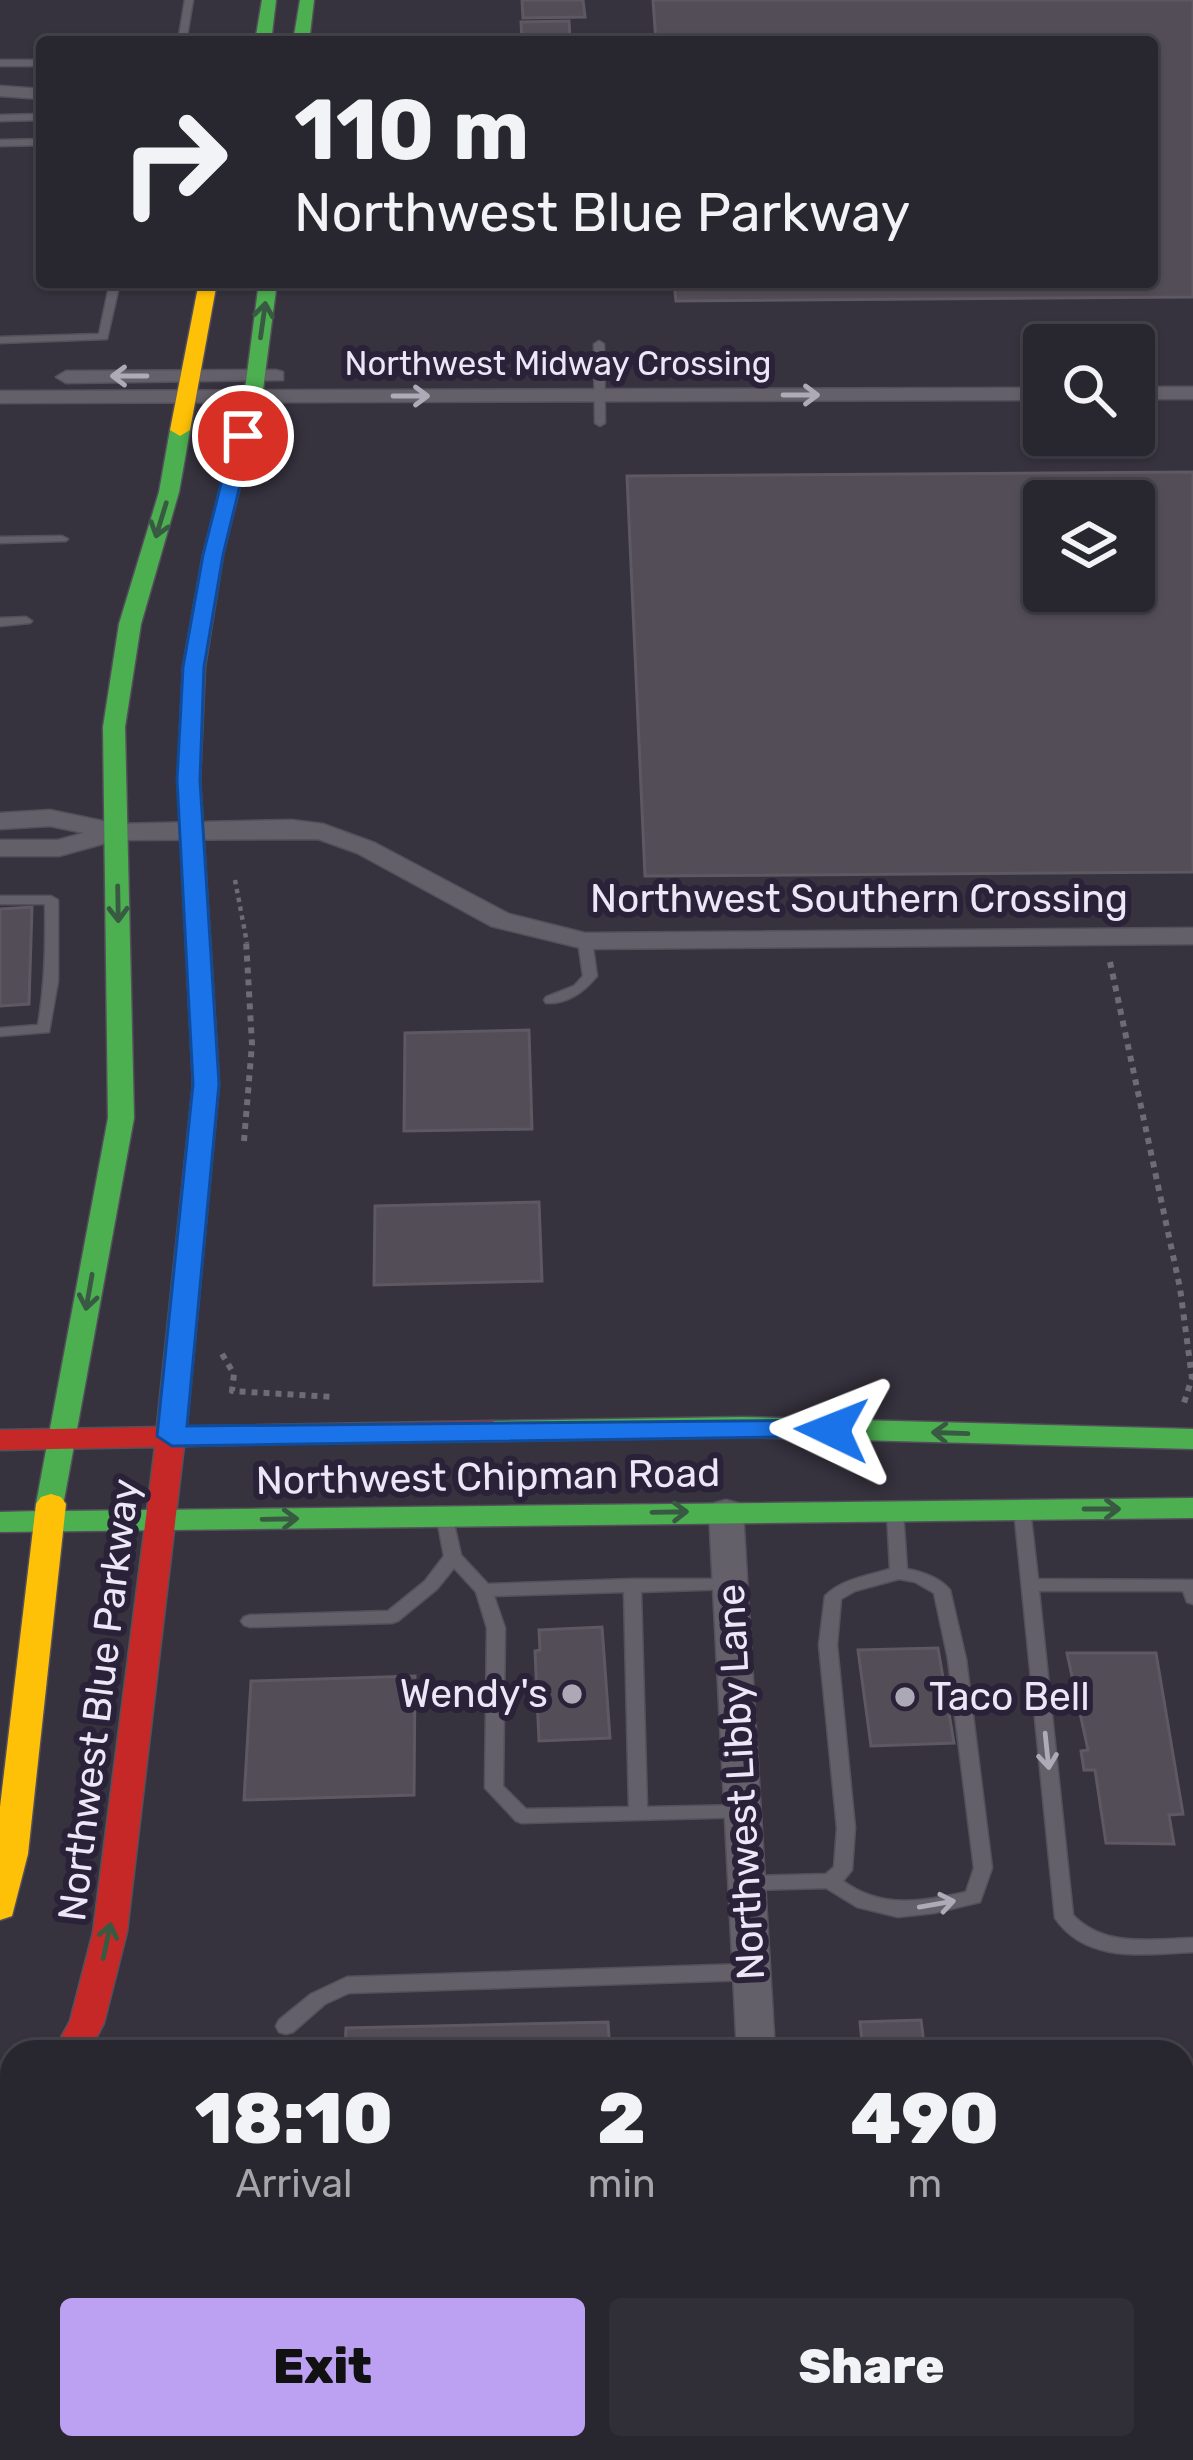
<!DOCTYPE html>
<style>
:root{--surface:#28262e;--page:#302e36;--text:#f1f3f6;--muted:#a5a5aa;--line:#44434a;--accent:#bca0f2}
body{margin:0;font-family:Rubik,sans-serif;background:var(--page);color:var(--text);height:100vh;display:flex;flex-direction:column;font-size:45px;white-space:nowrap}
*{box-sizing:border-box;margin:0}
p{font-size:39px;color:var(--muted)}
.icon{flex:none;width:66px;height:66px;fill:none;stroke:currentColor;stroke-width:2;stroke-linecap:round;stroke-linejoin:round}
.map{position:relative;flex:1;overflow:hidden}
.drawer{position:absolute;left:0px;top:2040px;width:1194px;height:420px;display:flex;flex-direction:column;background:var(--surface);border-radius:36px 36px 0 0;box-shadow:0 3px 9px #0004,0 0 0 3px var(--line)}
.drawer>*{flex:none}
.hud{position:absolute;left:36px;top:36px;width:1122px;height:252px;border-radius:12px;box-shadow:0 3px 9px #0004,0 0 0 3px var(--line);background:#28262e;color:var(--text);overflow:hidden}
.buttons{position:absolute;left:1023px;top:324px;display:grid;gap:24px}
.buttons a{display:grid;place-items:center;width:132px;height:132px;border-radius:12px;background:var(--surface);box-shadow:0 3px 9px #0004,0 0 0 3px var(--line);font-size:60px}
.pin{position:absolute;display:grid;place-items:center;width:102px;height:102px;color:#fff;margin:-51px;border:6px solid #fff;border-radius:50%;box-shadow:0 3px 12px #0007}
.me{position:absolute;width:132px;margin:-66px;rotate:272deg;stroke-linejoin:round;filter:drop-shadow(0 0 9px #0008)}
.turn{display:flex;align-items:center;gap:42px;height:252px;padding:0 60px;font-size:54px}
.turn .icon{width:156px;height:156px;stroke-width:2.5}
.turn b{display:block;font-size:84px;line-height:102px}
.eta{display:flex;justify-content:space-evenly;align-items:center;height:204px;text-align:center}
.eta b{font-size:72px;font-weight:800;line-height:84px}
.button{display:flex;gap:24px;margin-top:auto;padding:24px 60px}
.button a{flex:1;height:138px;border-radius:12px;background:var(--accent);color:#111;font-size:48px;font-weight:800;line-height:138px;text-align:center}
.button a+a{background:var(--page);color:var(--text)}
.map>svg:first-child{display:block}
.building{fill:#534d57;stroke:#5e5862;stroke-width:3;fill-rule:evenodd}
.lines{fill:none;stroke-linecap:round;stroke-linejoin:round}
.lane-casing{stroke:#54505b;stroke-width:3}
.street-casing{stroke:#54505b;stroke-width:3}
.fast-casing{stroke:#54505b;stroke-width:3}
.slow-casing{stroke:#54505b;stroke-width:3}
.jam-casing{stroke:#54505b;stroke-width:3}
.path-far1{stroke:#6e6b74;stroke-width:4.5;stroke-dasharray:4.5 4.5;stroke-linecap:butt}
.path{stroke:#6e6b74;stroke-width:6;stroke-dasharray:6 6;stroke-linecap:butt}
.lane{fill:#636069;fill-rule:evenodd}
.street{fill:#636069;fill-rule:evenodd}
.fast{fill:#4caf50;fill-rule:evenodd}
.slow{fill:#ffc107;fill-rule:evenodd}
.jam{fill:#c62828;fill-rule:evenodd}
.oneway{stroke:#385a42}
.oneway2{stroke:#aeaab7}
.route{fill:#1a73e8;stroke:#114b97;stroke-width:3}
.poi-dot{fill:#aca8b6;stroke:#2a2239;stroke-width:4.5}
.labels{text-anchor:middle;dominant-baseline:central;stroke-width:12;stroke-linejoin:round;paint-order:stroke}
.far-street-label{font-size:33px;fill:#ece7f7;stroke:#2a2239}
.street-label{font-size:39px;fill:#ece7f7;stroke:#2a2239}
.poi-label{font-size:39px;fill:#ece7f7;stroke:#2a2239;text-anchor:end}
</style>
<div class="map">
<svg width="1193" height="2460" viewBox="0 0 1193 2460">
<rect width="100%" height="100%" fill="#36323e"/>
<g class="building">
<polygon points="522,0 583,0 585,17 523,18"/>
<polygon points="653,0 1193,0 1193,297 676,301 674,282 1152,282 1152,42 656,42"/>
<polygon points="569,21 570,40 522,42 521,22"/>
<path d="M1193,472V872L645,876L627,476ZM1044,501H1134V591H1044Z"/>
<polygon points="32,907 29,1004 0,1006 0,909"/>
<polygon points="529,1030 532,1129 404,1131 405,1033"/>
<polygon points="539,1202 542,1281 374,1285 375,1206"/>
<polygon points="602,1627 610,1738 539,1741 535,1651 540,1650 539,1630"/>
<polygon points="938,1648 954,1743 871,1746 858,1650"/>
<polygon points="1067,1653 1156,1653 1183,1814 1169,1815 1174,1844 1106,1843 1095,1770 1084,1770 1081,1751 1088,1750"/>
<polygon points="415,1676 414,1795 244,1800 251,1681"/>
<polygon points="921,2020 925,2052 863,2052 860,2022"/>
<polygon points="608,2022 610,2052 345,2052 346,2028"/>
</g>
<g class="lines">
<g class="lane-casing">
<g id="lane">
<polygon points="185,0 193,0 186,42 178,42"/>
<rect x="0" y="60" width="42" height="6"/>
<polygon points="42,114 42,120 0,121 0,115"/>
<polygon points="42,139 42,145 0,146 0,140"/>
<polygon points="110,282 120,282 107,339 0,343 0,337 99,334"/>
<polygon points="1069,339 1073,340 1075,345 1065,345 1064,342"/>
<polygon points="599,341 604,344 605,423 600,426 595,423 594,344"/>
<polygon points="62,536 68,539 66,541 0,543 0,537"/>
<polygon points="26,617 32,621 30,623 0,626 0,618"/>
<path d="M0,896H51L58,900V981L49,1032L0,1036V1028L38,1025C45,985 46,945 45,904H0Z"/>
<path d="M585,937L592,941L597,976C584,992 567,1004 546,1003L544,1000L546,997L574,986L583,976L578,941Z"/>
<path d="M1022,1503L1028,1505L1030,1509L1038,1579L1193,1580V1604L1187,1602L1183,1591H1039L1073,1915C1105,1948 1151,1939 1193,1938V1952C1145,1954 1086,1964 1055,1918L1014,1509L1016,1505Z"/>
<path d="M895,1507L901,1509L903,1513L907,1569C923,1572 940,1578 950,1590L966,1659L992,1868L980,1902L934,1913L898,1917L857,1907L826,1888L749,1890L742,1888L740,1883L742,1878L749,1876L826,1874L834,1867L837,1828L819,1645L825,1596C842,1579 867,1576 890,1569L887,1513L889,1509ZM899,1579L915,1582L934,1593L948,1659L974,1868L966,1892C922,1902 881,1909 843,1881L852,1870L855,1828L837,1645L841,1599L855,1591Z"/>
<path d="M445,1513L451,1515L453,1519L461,1555L488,1584L632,1579H736L738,1583L736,1587L730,1589L641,1592L647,1807L743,1805L749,1807L752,1812L749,1817L522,1823L516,1821L485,1788L487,1628L476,1592L454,1568L437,1589L398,1621L392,1623L250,1627L244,1625L241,1621L244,1617L250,1615L388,1611L425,1581L444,1556L437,1519L439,1515ZM624,1592L629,1807L526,1809L503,1786L505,1628L494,1596Z"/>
<polygon points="748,1964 755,1967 758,1972 755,1977 748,1980 349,1993 325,2004 293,2032 286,2034 279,2032 276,2026 279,2020 311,1994 347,1977"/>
<rect x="1182" y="2407" width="11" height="20"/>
<polygon points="881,2448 903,2448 904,2460 882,2460"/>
</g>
</g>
<g class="street-casing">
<g id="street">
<polygon points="0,86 42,89 42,99 0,96"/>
<polygon points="276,370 283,372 283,380 66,383 56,377 66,371"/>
<rect x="1134" y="387" width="59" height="12"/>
<polygon points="1044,388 1044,400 0,403 0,391"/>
<polygon points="50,810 117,824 292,820 323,824 375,843 509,914 585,933 1193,928 1193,944 585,949 491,926 357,853 318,839 117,840 59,856 0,856 0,840 58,840 84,833 50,826 0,829 0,813"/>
<polygon points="726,1500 738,1503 743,1511 775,2052 737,2052 709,1511 714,1503"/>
<rect x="1182" y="2286" width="11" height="36"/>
<rect x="755" y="2448" width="44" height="12"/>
</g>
</g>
<g class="fast-casing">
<g id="fast">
<polygon points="262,0 276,0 271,42 255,42"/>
<polygon points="300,0 314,0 309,42 293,42"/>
<polygon points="259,282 277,282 262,397 223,555 205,667 200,780 219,1084 185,1445 180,1452 160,1452 155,1445 193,1084 178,780 183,667 203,555 244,397"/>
<polygon points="180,424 190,430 179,492 141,624 125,727 134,1118 62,1511 1193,1498 1193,1518 0,1532 0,1512 40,1511 36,1504 108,1118 103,727 119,624 159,492 170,430"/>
<polygon points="742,1417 1193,1429 1193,1449 742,1437 492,1441 478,1431 492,1421"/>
<polygon points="12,2132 12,2174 0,2178 0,2136"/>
</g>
</g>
<g class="slow-casing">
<g id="slow">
<polygon points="199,282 217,282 190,430 180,436 170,430"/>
<polygon points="51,1494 61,1497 66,1504 28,1854 12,1916 0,1920 0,1807 36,1504 41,1497"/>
</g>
</g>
<g class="jam-casing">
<polygon id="jam" points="492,1421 502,1424 506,1431 502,1438 184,1446 127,1932 104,2023 89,2052 53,2052 70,2021 93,1932 155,1447 0,1450 0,1430"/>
</g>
<polyline class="path-far1" points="235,880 247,943"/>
<g class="path">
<polyline points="1110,962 1180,1288 1192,1378 1183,1406"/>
<polyline points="244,1141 252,1044 246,940"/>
<polyline points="222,1354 234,1374 232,1391 334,1397"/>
</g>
<use href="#lane" class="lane"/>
<use href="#street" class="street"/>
<use href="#fast" class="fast"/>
<use href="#slow" class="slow"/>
<use href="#jam" class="jam"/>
</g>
<defs><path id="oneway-shaft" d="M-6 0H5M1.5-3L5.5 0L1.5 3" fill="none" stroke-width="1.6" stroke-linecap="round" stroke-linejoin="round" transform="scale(3)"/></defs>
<g class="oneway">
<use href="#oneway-shaft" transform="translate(263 320) rotate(-82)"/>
<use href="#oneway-shaft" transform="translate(161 520) rotate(107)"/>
<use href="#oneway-shaft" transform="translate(118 904) rotate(89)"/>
<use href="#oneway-shaft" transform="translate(89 1292) rotate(100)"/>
<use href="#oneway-shaft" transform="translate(950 1433) rotate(-178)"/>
<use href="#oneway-shaft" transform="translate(1102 1509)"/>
<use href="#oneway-shaft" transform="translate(670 1512) rotate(-1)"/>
<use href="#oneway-shaft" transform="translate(280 1519) rotate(-1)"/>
<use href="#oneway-shaft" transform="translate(107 1941) rotate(-78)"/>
</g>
<g class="oneway2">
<use href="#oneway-shaft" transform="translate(129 376) rotate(180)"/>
<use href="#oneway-shaft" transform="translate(801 395)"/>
<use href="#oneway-shaft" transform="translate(411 396)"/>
<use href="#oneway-shaft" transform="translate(1047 1751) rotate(84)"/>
<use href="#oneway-shaft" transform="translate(937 1904) rotate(-10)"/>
</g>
<polygon class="route" points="243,431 252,436 223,555 204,667 200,780 219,1084 187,1426 832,1420 842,1423 847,1430 842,1436 172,1446 157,1436 193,1084 177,780 183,667 203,555 233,436"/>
<g class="poi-dot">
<circle cx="572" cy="1694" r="12"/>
<circle cx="905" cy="1697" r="12"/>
</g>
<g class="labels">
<g class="far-street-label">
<text x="558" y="363">Northwest Midway Crossing</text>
</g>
<g class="street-label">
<text x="859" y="899">Northwest Southern Crossing</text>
<text transform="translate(488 1477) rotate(-1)">Northwest Chipman Road</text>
<text transform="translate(99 1700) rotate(-83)">Northwest Blue Parkway</text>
<text transform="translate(741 1782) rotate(-93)">Northwest Libby Lane</text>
</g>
<g class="poi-label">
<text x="548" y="1694">Wendy's</text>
<text x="929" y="1697" text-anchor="start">Taco Bell</text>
</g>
</g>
</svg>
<div class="buttons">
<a><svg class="icon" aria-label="search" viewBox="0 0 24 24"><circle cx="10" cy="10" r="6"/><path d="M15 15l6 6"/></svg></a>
<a><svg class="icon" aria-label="layers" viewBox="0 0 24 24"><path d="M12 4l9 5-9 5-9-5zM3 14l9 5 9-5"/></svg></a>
</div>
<div class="pin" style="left:243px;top:436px;background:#d93025"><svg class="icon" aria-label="arrive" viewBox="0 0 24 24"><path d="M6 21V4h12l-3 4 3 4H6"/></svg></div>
<svg class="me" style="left:832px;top:1430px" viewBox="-20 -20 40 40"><path d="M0-17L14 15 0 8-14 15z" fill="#1a73e8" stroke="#fff" stroke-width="4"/></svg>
<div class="hud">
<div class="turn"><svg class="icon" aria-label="right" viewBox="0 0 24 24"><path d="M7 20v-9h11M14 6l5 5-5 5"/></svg><div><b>110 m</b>Northwest Blue Parkway</div></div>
</div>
<section class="drawer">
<div class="eta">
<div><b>18:10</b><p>Arrival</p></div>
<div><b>2</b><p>min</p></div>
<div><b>490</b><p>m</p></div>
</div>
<div class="button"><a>Exit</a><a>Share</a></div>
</section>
</div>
